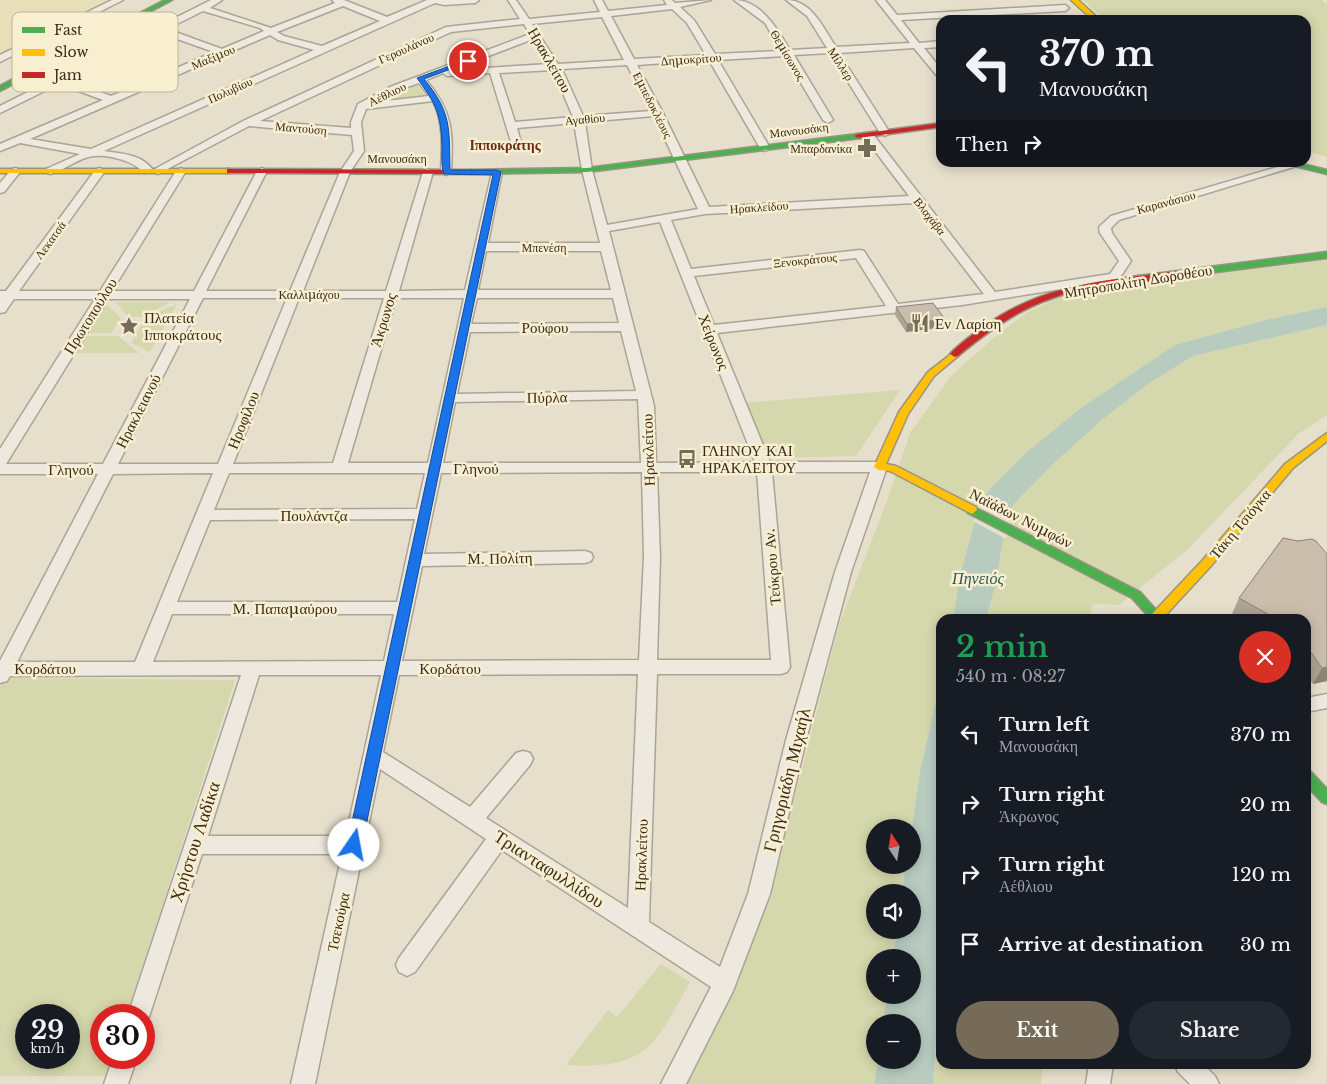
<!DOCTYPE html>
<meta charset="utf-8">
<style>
:root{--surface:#171b24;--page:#242831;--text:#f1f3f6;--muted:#9ea1a6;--accent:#766a59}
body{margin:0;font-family:"Libre Baskerville",serif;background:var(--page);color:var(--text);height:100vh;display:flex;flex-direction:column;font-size:19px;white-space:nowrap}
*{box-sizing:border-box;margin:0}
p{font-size:16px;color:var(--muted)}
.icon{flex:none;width:28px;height:28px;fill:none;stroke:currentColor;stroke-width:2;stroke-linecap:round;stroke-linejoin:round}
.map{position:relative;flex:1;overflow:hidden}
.drawer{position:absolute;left:936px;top:614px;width:375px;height:455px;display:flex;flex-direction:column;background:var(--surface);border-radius:15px;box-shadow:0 2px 12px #0003}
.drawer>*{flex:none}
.hud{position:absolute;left:936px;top:15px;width:375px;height:152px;border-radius:15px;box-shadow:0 2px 12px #0003;background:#171b24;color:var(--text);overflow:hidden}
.needle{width:32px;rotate:348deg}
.fabs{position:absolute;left:866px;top:819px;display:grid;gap:10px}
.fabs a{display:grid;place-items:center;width:55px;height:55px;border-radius:50%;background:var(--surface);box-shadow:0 2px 12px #0003;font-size:25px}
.speed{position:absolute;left:15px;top:1004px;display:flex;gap:10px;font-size:25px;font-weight:700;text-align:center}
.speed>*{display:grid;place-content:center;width:65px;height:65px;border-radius:50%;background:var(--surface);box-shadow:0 2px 12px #0003;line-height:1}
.speed small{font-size:12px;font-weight:400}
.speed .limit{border:8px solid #d22;background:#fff;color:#111}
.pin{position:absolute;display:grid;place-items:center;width:42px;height:42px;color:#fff;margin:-21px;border:2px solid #fff;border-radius:50%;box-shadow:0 1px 5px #0007}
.me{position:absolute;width:55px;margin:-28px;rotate:12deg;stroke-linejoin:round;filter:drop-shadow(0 0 4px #0008)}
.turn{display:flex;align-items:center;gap:18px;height:105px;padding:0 20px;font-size:22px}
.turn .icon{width:65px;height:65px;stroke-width:2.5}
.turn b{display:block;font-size:35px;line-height:42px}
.then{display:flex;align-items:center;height:48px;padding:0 20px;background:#0003;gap:10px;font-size:19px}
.round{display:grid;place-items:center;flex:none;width:52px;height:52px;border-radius:26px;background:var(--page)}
.summary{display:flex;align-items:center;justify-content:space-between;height:85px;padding:0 20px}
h1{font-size:30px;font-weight:600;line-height:38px;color:#1e9e55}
.cta{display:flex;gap:10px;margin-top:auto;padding:10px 20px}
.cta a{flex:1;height:58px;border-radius:30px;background:var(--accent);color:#fff;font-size:20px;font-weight:600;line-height:58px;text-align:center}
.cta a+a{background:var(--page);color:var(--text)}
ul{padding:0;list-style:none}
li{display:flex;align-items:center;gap:15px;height:70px;padding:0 20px}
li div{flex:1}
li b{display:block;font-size:19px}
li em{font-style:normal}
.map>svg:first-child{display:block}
.farmland{fill:#e7dfba}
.green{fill:#d5d7ac;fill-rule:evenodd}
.water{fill:#b7cbbf}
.pier{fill:#e6dfcb}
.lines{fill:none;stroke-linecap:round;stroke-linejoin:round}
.street-casing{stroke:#aba395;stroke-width:3}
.fast-casing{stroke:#9a9385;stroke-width:3}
.slow-casing{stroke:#9a9385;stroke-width:3}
.jam-casing{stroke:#9a9385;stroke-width:3}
.street{fill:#ede9de;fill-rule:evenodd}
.fast{fill:#4caf50;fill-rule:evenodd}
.slow{fill:#ffc107;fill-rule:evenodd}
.jam{fill:#c62828;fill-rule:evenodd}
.wall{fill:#aea394}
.shaded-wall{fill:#8d8478}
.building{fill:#cabdac;stroke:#8d8478}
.route{fill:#1a73e8;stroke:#114b97}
.labels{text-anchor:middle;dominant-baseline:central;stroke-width:5;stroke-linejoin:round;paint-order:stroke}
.far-street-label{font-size:12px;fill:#3a2b1c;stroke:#f8eed0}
.far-poi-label{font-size:12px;fill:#3a2b1c;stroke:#f8eed0;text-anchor:end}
.far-neighbourhood-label{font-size:14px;font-weight:bold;fill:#6a2c18;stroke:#f8eed0}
.street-label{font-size:15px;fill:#3a2b1c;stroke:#f8eed0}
.poi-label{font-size:15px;fill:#3a2b1c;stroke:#f8eed0;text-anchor:start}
.water-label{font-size:16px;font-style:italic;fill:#2a5b59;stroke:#f8eed0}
.near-street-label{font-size:18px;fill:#3a2b1c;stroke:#f8eed0}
.key{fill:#f8eed0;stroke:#bfb49a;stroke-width:1}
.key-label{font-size:14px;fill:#3a2b1c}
</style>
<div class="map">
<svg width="1327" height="1084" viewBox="0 0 1327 1084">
<rect width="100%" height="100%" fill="#e6dfcb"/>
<polygon class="farmland" points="0,0 108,0 0,54"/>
<g class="green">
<polygon points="1083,0 1322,0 1327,5 1327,157 1306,151 1306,20 1106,20"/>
<polygon points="416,84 426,96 376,102 389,94"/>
<polygon points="1327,260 1327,307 1265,320 1175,345 1081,408 979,509 960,575 953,619 941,619 941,679 920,771 912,827 875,828 875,865 906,865 902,892 875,892 875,930 897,930 893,957 875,958 875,995 887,995 883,1022 875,1022 875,1060 878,1060 874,1084 683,1084 769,897 839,625 887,501 910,433 952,375 995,337 1026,313 1059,298 1091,290"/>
<polygon points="115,302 171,302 140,317 129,317"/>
<polygon points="106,304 121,318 111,333 88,333"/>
<polygon points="177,304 150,352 131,343 146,317"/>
<polygon points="1327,325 1327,415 1298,434 1188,549 1119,605 1093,604 1089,619 986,619 996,582 1006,521 1013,505 1054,463 1103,419 1151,382 1193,356"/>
<polygon points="85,336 118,336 139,353 75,353"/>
<polygon points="900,390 856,456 767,458 743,403"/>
<path d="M5,678L235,680L127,1015H101V1058H113L107,1076H0V687ZM26,1015H69V1058H26Z"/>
<path d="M661,964L690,982C654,1047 647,1069 566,1065L608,1010L617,1017Z"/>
<polygon points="941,975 941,1064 1043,1064 1041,1084 933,1084"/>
</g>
<g class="water">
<polygon points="1327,307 1327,325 1193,356 1151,382 1103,419 1054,463 1013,505 1006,521 996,582 986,619 953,619 960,575 979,508 989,490 1027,452 1081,408 1175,345 1265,320"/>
<polygon points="941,679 941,975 933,1084 874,1084 878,1060 912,1060 912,1022 883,1022 887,995 912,995 912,958 893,957 897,930 912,930 912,892 902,892 906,865 912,865 912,827 920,771"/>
</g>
<polygon class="pier" points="982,498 1012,514 1006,539 973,521"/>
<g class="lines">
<g class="street-casing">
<g id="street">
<polygon points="112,0 123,0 0,62 0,55"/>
<path d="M211,0H222L210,8L271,28L335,3L332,0H344L387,17L427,0H479L475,3L444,5L435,3L104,151C123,154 141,154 153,170L243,121L446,27L520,19L508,0H516L529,19L600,12L594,0H602L608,11L667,5L664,0H672L675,3L711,0L680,7L694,20L715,54L781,51L765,23L734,0C761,0 777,29 790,50L827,48L807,16L786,0C812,0 823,28 836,47L910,43L876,0H885L897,15L1065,5L1069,8L1065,11L901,20L919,43L941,41V47L924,48L941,69V78L938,77L914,48L839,53L890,133L885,136L880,133L830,53L794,55L833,120L828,123L823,120L785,56L718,60L770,148L765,151L760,148L709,60L637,65L663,113L709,207L909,196L863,135L864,133H872L995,292L1110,274L1119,261L1100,233L1099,227L1111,216L1291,163L1298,162L1300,165L1119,220L1111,228L1112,233L1131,261L1115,285L1111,286L1105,282L962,305L717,333L770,462H879L887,467L851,572L806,740L770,894L733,991L686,1084H661L711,987L502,850L415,972L407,976L399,972L396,965L399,958L486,839L380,769L315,1084H291L342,854H202L147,1023L144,1024V1015H128L241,675L10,676L7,681L0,683V661L98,474H0V449L95,299H14L5,312L0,313V291H6L96,169L100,168L105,171L19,291H100L176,171L181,168L186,171L112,291H194L257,171L262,168L267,171L206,291H290L340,172L354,151L352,135L249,126L158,174L153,172L144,173C136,162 109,154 94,156C79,157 64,171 50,174L45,171L46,169L80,154L20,143L0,151V144L103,100L59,84L0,113V106ZM343,6L380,21L322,46L284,36L277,32ZM672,9L687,23L706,55L634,59L611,16ZM203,11L260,28L264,31L222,49L167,29ZM602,17L624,60L558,64L532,24ZM524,24L530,34L390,87L358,104L351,122V128L260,121L451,32ZM160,33L214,52L165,73L114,56ZM270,35L278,40L314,50L91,149L30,139ZM533,39L549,64L452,70ZM106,60L157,77L111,96L67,80ZM627,65L651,111L583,116L562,69ZM553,70L573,117L515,122L499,73ZM443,73L447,76L490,73L512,145H520L521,143L517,128L574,123L582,170L600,243H488L502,172L497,169L492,172L465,290L399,291L433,172L428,169L423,172L386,291H303L350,172L364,151L361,122L366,109L433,101C444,122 442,149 441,172L446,175L451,172C453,131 453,112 426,80ZM419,83L429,96L377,102L396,91ZM654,116L698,209L607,225L592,170L585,122ZM914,203L984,294L898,304L864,251L860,250L691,269L671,220L705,214ZM660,222L755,462L656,463L654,406L609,231ZM486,251H601L611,290H478ZM856,258L886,306L714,325L694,276ZM203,298H287L218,464H118ZM299,298H384L333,463L233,464ZM396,298H464L428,463H348ZM477,298H613L619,323L471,324ZM108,299H190L103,464H6ZM621,331L636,391L457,394L470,332ZM638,399L641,463H443L455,402ZM642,472L644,557L639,660L402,661L422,566L585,563L591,561L593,557L591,553L585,551L424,554L441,473ZM657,472H757L771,660H657L660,557ZM772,472H870L835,572L786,740L748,894L720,967L649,922L657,674H781L787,672L790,667ZM213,473L135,662H17L113,474ZM229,473H425L417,509L214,510ZM415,519L397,602H177L210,520ZM172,614H394L384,661L153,662ZM638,674L628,908L486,818L530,765L533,759L530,753L523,751L516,753L470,807L383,752L399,675ZM259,675H381L346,836H208Z"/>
<polygon points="16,168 21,171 4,192 0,193 0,183 12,169"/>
<polygon points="1327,694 1327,708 1306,712 1306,698"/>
<polygon points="113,1058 137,1058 128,1084 104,1084"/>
<polygon points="1089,1064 1113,1064 1110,1084 1086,1084"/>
<polygon points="1174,1064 1203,1064 1215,1076 1219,1084 1190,1084 1178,1072"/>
</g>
</g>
<g class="fast-casing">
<g id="fast">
<polygon points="165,0 172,0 0,91 0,86"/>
<polygon points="858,134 862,136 861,138 587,172 471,174 467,172 471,170 587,168"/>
<polygon points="1279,162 1294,162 1327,170 1327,174"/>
<polygon points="1327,252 1327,258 1170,278 1166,275 1170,272"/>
<polygon points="972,506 1140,592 1164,619 1151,619 1132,598 968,513 967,510"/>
<polygon points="1306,770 1311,772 1327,789 1327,804 1322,802 1306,785"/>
</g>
</g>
<g class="slow-casing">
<g id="slow">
<polygon points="1071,0 1078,0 1100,20 1093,20"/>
<polygon points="0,169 230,169 234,171 230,173 0,173"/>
<polygon points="955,351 960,354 958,356 934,376 908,414 886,464 896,466 976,507 977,510 972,514 890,471 879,470 874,467 899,412 928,372"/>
<polygon points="1327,433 1327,441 1293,468 1210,567 1162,619 1151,619 1152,614 1202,561 1285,464"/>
</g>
</g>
<g class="jam-casing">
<g id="jam">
<polygon points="941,123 941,127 858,138 854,136 858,134"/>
<polygon points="227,169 471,170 475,172 471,174 230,173 227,173"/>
<path d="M1170,272L1174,275L1173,277C1150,282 1125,283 1101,286C1040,296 1005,317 958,356L955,357L950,354C959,344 972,335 983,327C1041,285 1100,281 1170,272Z"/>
</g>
</g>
<use href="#street" class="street"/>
<use href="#fast" class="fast"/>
<use href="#slow" class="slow"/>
<use href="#jam" class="jam"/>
</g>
<g class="wall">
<polygon points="896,307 945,319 944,327 906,332 895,315"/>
<polygon points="1283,538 1327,681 1313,684 1306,674 1306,619 1240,619 1232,614 1239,598"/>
</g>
<g class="shaded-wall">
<polygon points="945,319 944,327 906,332 907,324"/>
<polygon points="1327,667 1327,681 1313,684 1322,668"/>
</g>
<g class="building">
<polygon points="933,303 945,319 907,324 896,307"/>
<polygon points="1283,538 1298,541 1312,539 1316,541 1327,554 1327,667 1322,668 1306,645 1306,619 1277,619 1239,598"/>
</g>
<path class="route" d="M466,60L472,61L424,79C452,113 449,128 450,170H497L501,172L362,845L359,850L354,852L349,850L347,845L493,175L444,174C441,166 442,155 442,146C441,114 436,104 417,78Z"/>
<defs>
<g id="pharmacy-bare" transform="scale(1.5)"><path d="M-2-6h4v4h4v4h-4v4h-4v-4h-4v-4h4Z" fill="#766a59" stroke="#f8eed0" stroke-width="2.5" paint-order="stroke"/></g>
<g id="restaurant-bare" transform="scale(1.5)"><path d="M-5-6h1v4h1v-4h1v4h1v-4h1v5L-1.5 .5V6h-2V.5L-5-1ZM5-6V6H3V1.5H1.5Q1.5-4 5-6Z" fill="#766a59" stroke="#f8eed0" stroke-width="2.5" paint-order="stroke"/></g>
<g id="sight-bare" transform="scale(1.5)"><path d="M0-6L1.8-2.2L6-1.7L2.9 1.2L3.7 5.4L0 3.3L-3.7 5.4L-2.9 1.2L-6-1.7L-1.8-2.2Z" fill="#766a59" stroke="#f8eed0" stroke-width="2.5" paint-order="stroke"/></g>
<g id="bus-bare" transform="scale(1.5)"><path d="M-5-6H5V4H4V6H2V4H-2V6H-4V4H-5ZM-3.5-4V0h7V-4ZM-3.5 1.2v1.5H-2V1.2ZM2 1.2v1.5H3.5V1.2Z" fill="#766a59" stroke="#f8eed0" stroke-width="2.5" paint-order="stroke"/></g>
</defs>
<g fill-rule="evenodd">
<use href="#pharmacy-bare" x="867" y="148"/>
<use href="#restaurant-bare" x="920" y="323"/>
<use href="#sight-bare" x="129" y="326"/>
<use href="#bus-bare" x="687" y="459"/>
</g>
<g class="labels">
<g class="far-street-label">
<text transform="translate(406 48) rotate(-24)">Γερουλάνου</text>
<text transform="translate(788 55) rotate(59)">Θεμίσωνος</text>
<text transform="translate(213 57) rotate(-23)">Μαξίμου</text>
<text transform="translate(691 59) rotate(-4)">Δημοκρίτου</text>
<text transform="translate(841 64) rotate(57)">Μίλλερ</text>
<text transform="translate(230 90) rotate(-24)">Πολυβίου</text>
<text transform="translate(387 94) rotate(-26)">Αέθλιου</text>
<text transform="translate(653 105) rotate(63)">Εμπεδοκλέους</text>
<text transform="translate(585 119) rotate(-5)">Αγαθίου</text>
<text transform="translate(301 128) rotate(5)">Μαντούση</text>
<text transform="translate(799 130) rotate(-7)">Μανουσάκη</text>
<text x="397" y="158">Μανουσάκη</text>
<text transform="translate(1166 202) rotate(-15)">Καρανάσιου</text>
<text transform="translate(759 207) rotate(-4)">Ηρακλείδου</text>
<text transform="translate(930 216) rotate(52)">Βλαχάβα</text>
<text transform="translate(50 240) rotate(-54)">Λεκατσά</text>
<text x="544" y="247">Μπενέση</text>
<text transform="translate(805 260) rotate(-6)">Ξενοκράτους</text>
<text x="309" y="294">Καλλιμάχου</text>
</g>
<g class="far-poi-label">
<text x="852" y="148">Μπαρδανίκα</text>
</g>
<g class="far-neighbourhood-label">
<text x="505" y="145">Ιπποκράτης</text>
</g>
<g class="street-label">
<text transform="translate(550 60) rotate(60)">Ηρακλείτου</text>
<text transform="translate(1138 281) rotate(-9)">Μητροπολίτη Δωροθέου</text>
<text transform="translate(90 316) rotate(-58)">Πρωτοπούλου</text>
<text transform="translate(383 320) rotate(-73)">Άκρωνος</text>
<text x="545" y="327">Ρούφου</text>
<text transform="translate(714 342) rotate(68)">Χείρωνος</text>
<text transform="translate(547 397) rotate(-1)">Πύρλα</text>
<text transform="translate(138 411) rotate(-63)">Ηρακλειανού</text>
<text transform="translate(243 420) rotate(-68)">Ηροφίλου</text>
<text transform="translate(648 450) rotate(-92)">Ηρακλείτου</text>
<text x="476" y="468">Γληνού</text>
<text x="71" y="469">Γληνού</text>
<text x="314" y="515">Πουλάντζα</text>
<text transform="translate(1021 518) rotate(27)">Ναϊάδων Νυμφών</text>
<text transform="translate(1240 524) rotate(-50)">Τάκη Τσιόγκα</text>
<text transform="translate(500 558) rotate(-1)">Μ. Πολίτη</text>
<text transform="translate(772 567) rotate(-95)">Τεύκρου Αν.</text>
<text x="285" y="608">Μ. Παπαμαύρου</text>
<text x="45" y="668">Κορδάτου</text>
<text x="450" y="668">Κορδάτου</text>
<text transform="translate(641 855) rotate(-88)">Ηρακλείτου</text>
<text transform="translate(338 922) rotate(-78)">Τσεκούρα</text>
</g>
<g class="poi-label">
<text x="144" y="317">Πλατεία<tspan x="144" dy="17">Ιπποκράτους</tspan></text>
<text x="935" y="323">Εν Λαρίση</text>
<text x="702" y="450">ΓΛΗΝΟΥ ΚΑΙ<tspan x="702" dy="17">ΗΡΑΚΛΕΙΤΟΥ</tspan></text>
</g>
<g class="water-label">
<text x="978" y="578">Πηνειός</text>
</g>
<g class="near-street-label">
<text transform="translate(787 780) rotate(-76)">Γρηγοριάδη Μιχαήλ</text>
<text transform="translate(195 842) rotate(-72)">Χρήστου Λαδίκα</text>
<text transform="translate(549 869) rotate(33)">Τριανταφυλλίδου</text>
</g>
</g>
<rect x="12" y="12" width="166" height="80" rx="8" class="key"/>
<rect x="22" y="27" width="23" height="6" fill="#4caf50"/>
<rect x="22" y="49" width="23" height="7" fill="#ffc107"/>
<rect x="22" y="72" width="23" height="6" fill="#c62828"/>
<g class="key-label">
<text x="54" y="35">Fast</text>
<text x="54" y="57">Slow</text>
<text x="54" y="80">Jam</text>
</g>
</svg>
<div class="fabs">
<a><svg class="needle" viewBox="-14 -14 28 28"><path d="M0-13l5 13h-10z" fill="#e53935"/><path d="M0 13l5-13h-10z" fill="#9ea1a6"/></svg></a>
<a><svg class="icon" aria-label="sound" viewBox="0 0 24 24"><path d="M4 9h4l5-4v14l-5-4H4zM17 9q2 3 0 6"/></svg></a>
<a>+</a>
<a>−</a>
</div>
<div class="speed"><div>29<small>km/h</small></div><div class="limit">30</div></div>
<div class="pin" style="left:468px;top:61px;background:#d93025"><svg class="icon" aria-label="arrive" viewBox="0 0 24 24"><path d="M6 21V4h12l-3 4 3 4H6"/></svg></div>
<svg class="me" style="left:354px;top:845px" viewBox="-20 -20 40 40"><circle r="19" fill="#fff"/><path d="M0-13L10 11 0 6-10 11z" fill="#1a73e8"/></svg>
<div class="hud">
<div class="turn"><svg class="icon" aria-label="left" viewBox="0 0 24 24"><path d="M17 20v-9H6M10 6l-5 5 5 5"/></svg><div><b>370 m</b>Μανουσάκη</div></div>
<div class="then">Then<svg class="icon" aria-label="right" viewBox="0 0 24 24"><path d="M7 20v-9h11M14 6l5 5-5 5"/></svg></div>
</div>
<section class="drawer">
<div class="summary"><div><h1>2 min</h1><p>540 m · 08:27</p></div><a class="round" style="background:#d93025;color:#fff"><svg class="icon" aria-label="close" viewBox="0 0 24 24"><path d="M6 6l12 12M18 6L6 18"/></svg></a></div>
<ul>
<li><svg class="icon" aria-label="left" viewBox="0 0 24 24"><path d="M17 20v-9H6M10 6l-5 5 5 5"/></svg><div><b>Turn left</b><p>Μανουσάκη</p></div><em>370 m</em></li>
<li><svg class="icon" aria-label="right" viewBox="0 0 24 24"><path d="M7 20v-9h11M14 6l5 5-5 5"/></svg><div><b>Turn right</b><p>Άκρωνος</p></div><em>20 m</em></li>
<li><svg class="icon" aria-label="right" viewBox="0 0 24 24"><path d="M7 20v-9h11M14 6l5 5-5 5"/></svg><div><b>Turn right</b><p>Αέθλιου</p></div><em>120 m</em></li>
<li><svg class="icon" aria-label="arrive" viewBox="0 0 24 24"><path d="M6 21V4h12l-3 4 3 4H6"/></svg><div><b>Arrive at destination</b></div><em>30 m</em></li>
</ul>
<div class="cta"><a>Exit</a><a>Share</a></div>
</section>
</div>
